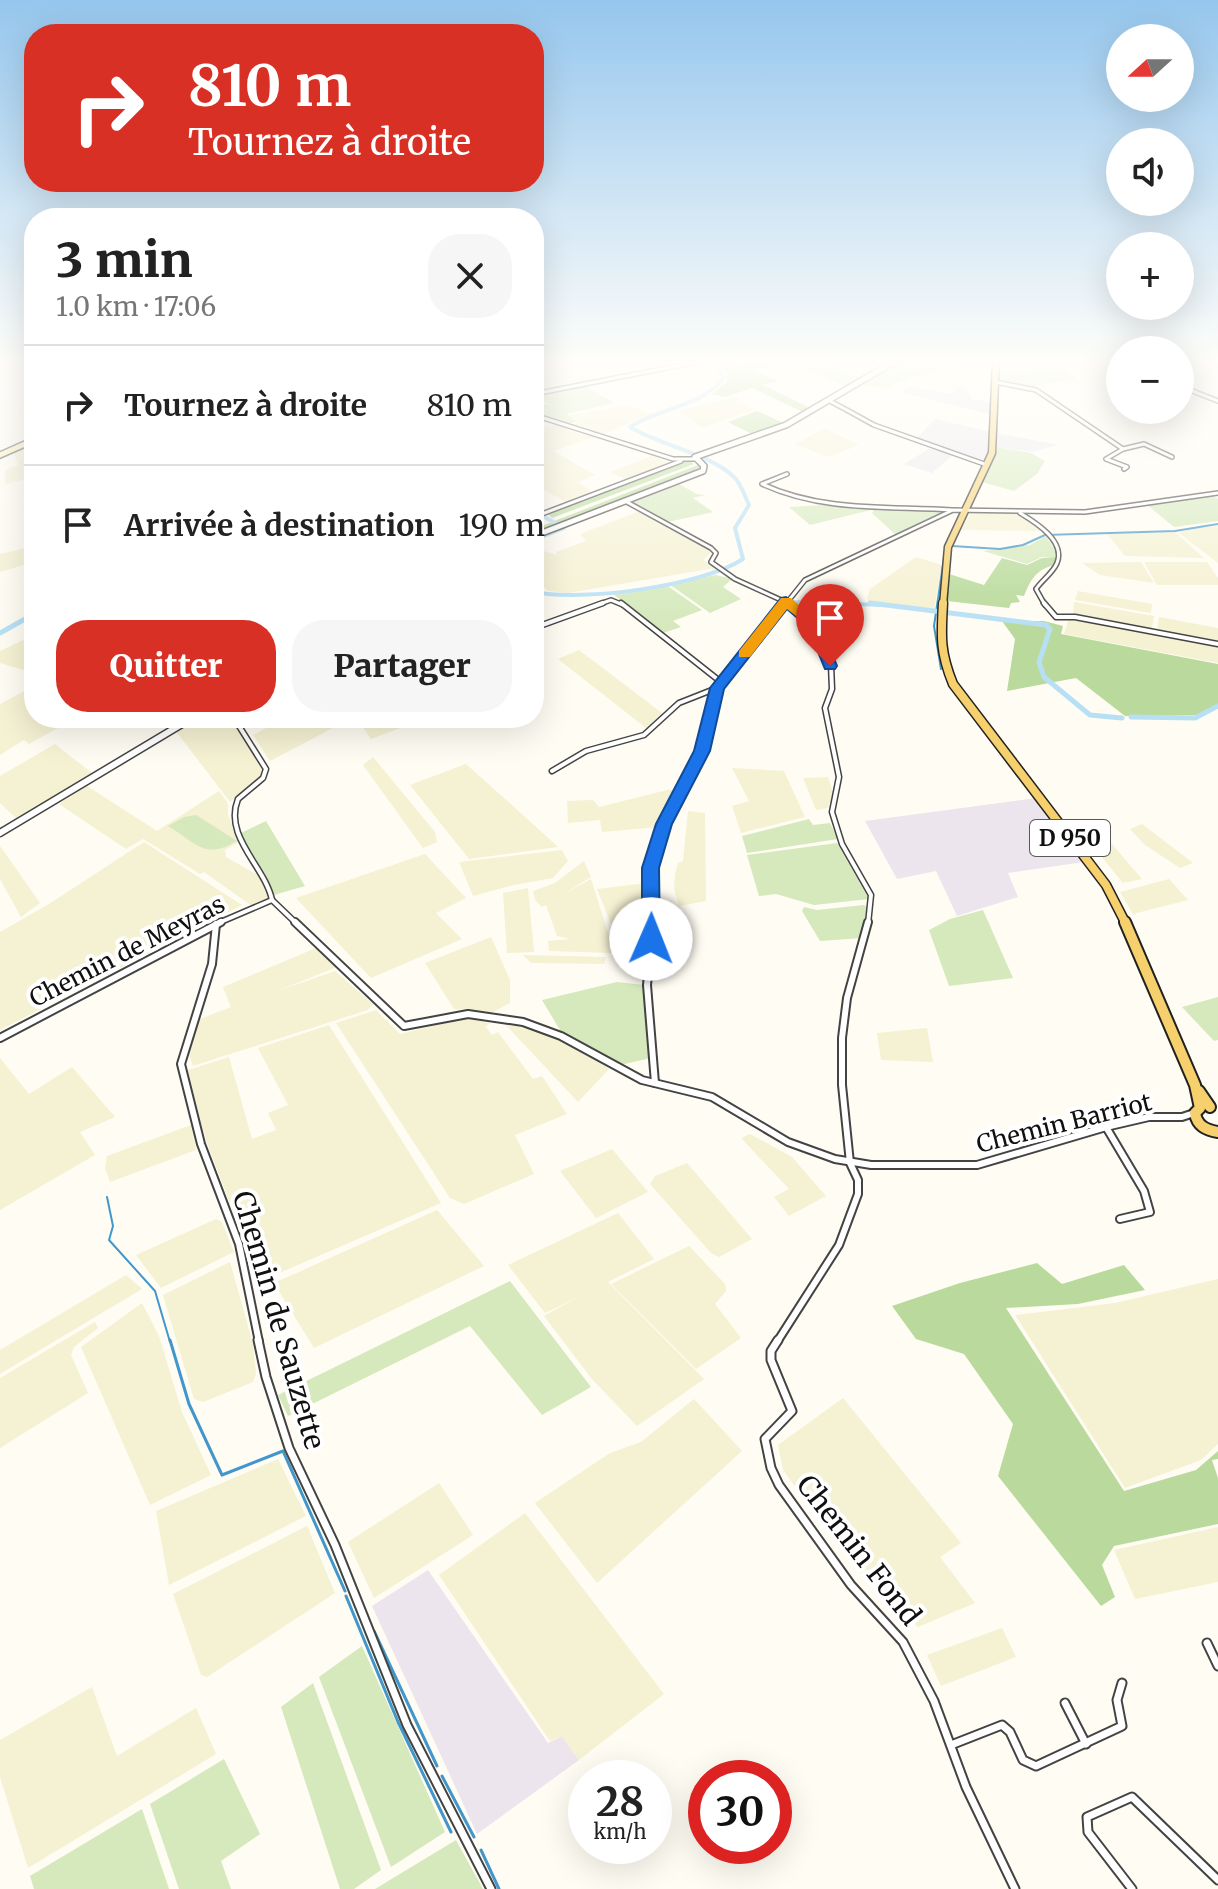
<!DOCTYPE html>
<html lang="fr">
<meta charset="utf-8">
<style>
:root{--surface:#fff;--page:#f6f6f6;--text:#222;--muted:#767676;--line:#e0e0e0;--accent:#d93025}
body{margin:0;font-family:Merriweather,serif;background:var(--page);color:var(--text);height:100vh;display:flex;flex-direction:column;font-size:30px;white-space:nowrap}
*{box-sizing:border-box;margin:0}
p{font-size:26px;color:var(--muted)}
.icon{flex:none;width:44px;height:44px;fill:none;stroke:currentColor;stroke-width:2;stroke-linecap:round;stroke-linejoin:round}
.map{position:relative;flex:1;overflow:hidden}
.side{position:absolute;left:24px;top:208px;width:520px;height:520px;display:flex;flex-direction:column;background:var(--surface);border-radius:32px;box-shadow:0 8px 32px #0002}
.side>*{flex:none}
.guide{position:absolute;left:24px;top:24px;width:520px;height:168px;border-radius:32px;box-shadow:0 8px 32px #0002;background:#d93025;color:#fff;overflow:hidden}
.needle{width:52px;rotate:249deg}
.tools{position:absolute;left:1106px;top:24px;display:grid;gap:16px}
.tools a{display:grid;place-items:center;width:88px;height:88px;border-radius:50%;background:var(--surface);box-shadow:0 8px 32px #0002;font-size:40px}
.speed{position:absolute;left:568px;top:1760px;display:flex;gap:16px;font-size:40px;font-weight:700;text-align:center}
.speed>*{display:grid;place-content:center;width:104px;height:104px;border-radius:50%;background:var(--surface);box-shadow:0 8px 32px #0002;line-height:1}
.speed small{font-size:20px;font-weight:400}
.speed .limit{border:12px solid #d22;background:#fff;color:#111}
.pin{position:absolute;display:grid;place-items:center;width:68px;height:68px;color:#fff;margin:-82px -34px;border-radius:50% 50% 50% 0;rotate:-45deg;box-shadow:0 0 8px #0007}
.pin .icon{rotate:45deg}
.me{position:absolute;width:88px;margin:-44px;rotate:1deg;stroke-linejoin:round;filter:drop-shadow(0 0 6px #0008)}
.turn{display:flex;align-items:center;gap:28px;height:168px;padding:0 32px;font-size:36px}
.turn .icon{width:104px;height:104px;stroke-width:2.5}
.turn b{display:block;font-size:56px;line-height:68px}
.round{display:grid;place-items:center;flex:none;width:84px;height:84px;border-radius:32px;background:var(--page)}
.overview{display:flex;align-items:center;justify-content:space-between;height:136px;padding:0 32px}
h1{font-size:48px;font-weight:800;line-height:60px}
.button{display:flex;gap:16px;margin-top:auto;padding:16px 32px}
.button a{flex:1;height:92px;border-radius:32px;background:var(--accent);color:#fff;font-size:32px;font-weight:800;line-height:92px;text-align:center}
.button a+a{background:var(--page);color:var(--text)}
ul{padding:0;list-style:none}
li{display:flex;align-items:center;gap:24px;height:120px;padding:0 32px;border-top:2px solid var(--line)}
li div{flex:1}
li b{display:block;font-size:30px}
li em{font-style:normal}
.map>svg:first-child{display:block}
.industrial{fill:#ece5ee}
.farmland{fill:#f5f1d3}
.green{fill:#d5e9bc}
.forest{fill:#b9da9c}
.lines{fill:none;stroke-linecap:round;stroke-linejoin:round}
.stream-far1{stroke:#4197cb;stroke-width:2}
.stream{stroke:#4197cb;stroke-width:3}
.canal-far1{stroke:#b8e0f5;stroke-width:4}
.canal{stroke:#b8e0f5;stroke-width:5}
.minor-far3-casing{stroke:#434343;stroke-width:6}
.minor-far2-casing{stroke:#434343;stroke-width:7}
.minor-far1-casing{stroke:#434343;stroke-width:10}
.minor-casing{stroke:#434343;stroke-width:11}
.tertiary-far1-casing{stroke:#434343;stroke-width:8}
.tertiary-casing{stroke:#434343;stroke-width:9}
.secondary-casing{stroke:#323232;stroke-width:8}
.primary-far2-casing{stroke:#212121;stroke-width:9}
.primary-far1-casing{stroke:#212121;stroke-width:11}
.primary-casing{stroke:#212121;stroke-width:14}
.minor-far3{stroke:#fff;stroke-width:3}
.minor-far2{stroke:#fff;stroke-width:4}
.minor-far1{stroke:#fff;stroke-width:6}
.minor{stroke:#fff;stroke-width:7}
.tertiary-far1{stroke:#fff;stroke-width:5}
.tertiary{stroke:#fff;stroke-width:6}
.secondary{stroke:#fdf2af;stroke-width:5}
.primary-far2{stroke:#f5d06c;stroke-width:6}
.primary-far1{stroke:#f5d06c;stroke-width:8}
.primary{stroke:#f5d06c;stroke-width:10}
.route{fill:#1a73e8;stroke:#114b97;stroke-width:2}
.slow{fill:#f59e0b}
.labels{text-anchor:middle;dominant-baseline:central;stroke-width:8;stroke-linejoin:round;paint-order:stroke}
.shield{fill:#fff;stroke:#585858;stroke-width:2}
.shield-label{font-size:22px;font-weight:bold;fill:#101010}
.street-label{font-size:24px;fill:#101010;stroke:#fff}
.near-street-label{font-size:28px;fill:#101010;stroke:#fff}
</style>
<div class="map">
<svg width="1218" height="1889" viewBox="0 0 1218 1889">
<rect width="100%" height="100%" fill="#fffcf3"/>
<g class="industrial">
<polygon points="957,386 965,387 972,399 991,402 990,414 900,392 912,387 952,394"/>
<polygon points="935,419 991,432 990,448 982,462 916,439"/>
<polygon points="996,433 1058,445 1032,452 997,447"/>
<polygon points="932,447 953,455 932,473 904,464"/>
<polygon points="1036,798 1084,862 1008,873 1018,897 957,916 936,871 897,879 865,821"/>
<polygon points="428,1570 548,1743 562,1736 579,1760 477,1834 372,1606"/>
</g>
<g class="farmland">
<polygon points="534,361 560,361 590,381 535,393"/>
<polygon points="735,396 754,410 702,428 679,411"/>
<polygon points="627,405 651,414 604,434 571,425 579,421 570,415"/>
<polygon points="557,424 569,428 569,431 595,437 553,451 595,475 579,482 594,494 568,503 540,488 534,489 534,442 542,439 534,441 534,431"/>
<polygon points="825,428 859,445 828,457 795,444"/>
<polygon points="34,443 34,477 5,484 5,470 18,465 13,451"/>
<polygon points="652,456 670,463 625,479 610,472"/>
<polygon points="640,511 712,552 703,560 715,568 568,593 549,591 534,579 534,548 557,555 556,552 586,541 580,534"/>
<polygon points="972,511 1018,513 1040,531 961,530"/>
<polygon points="1218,526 1218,563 1179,533 1190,529"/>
<polygon points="1175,532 1204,558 1125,556 1107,534"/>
<polygon points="34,546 34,562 0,572 0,554"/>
<polygon points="916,557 942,565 934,609 869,602 867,598 870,589"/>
<polygon points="1141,562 1154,583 1100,575 1082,563"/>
<polygon points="1144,562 1207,562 1218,578 1218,585 1157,585"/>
<polygon points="1078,591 1152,604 1151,613 1075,600"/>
<polygon points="1074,602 1154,616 1152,629 1073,615"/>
<polygon points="1159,617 1218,628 1218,641 1157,630"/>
<polygon points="1069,618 1218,646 1218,663 1064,634"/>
<polygon points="34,635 34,673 0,663 0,651"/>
<polygon points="579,650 662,713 646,728 558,659"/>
<polygon points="34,686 34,718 76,718 29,744 24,740 0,755 0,704"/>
<polygon points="196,718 231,718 262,765 263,777 230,802 175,730"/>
<polygon points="260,718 352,718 270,761 253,735 268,727"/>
<polygon points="361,718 427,718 371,739 359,721"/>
<polygon points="55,744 93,774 16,818 0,803 0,776"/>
<polygon points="373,757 435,832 437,842 423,848 363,765"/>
<polygon points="466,764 512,805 558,847 469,859 410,785"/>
<polygon points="732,768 784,771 805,817 741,833 732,806 749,801"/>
<polygon points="828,777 833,793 828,808 816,810 803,778"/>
<polygon points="87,786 157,831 219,791 228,803 228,815 239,842 225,850 226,857 258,875 270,898 252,906 204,872 200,874 143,839 126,849 59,804"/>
<polygon points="667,790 678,790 659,827 602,832 600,820 568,823 567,801 593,800 599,807"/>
<polygon points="688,811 705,813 706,901 679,906 674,889 675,874 678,863 683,861"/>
<polygon points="1142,824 1193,863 1180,868 1145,845 1130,829"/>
<polygon points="144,842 242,905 0,1030 0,932 49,904"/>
<polygon points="1111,843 1142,879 1123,883 1092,845"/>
<polygon points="0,846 40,903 21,917 0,879"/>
<polygon points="562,850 568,861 553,878 514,885 473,896 459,862"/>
<polygon points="425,854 466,898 436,913 462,939 371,978 296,898"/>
<polygon points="584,861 591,877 564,894 591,879 610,939 611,953 549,951 548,941 570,939 557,936 546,905 542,907 535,900 533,891 555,883"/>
<polygon points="1169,879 1188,900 1133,914 1120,892"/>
<polygon points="647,883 649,924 612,927 597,889"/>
<polygon points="528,888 534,952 507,953 503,893"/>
<polygon points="491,937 510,980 510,1003 493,1012 454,1009 425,963"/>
<polygon points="316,948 337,967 277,991 335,971 373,1004 368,1010 193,1066 188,1052 200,1019 231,1007 223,987"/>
<polygon points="523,955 606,957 604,964 531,963"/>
<polygon points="376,1010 400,1034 467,1018 490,1023 486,1027 492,1035 498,1032 533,1079 542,1076 567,1114 515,1135 534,1174 464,1204 450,1198 336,1023"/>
<polygon points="510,1024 540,1032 590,1055 609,1069 578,1102 506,1025"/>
<polygon points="329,1025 441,1203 254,1284 247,1247 208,1146 185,1071 229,1057 252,1139 276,1130 268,1113 288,1105 258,1048"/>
<polygon points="927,1028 933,1062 881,1060 877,1033"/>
<polygon points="0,1058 29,1094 72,1067 115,1117 80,1132 95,1155 0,1210"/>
<polygon points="191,1125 196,1150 110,1182 105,1168 107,1156"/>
<polygon points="750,1134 792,1157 826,1196 789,1216 774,1197 789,1189 741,1138"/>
<polygon points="612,1149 648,1192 596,1218 560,1171"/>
<polygon points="687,1163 752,1239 719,1257 711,1253 650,1184 655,1176"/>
<polygon points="437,1210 484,1266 314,1348 274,1283"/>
<polygon points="618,1213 654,1259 608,1282 704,1379 637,1426 592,1379 544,1316 576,1298 545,1313 508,1265"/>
<polygon points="216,1219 222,1222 234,1252 161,1288 136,1255"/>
<polygon points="689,1246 725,1284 726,1291 715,1304 741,1338 696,1369 611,1284"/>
<polygon points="230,1262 253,1344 256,1374 253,1382 203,1402 194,1399 163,1295"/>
<polygon points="126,1275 142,1289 0,1374 0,1350"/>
<polygon points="1218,1279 1218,1444 1201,1460 1125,1488 1015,1315 1115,1303"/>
<polygon points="142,1303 159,1336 182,1412 211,1475 150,1505 81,1347"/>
<polygon points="95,1322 98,1328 74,1347 71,1355 88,1393 0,1448 0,1378"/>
<polygon points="843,1398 961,1543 940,1557 975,1603 918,1627 853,1565 783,1470 778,1445"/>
<polygon points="694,1399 742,1451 597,1583 535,1503 610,1453 641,1442"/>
<polygon points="278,1459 306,1516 169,1585 156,1511"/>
<polygon points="439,1483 473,1535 374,1598 348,1542"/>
<polygon points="525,1513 664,1694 579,1760 562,1736 550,1741 439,1575"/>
<polygon points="307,1526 335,1593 207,1677 201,1675 173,1594"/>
<polygon points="1218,1527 1218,1582 1135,1599 1114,1550"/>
<polygon points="1002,1628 1016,1657 941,1686 927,1655"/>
<polygon points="92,1687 117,1756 196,1708 216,1754 28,1868 0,1777 0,1740"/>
</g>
<g class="green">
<polygon points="786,361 816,361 862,379 848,387"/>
<polygon points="899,361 944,361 951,364 884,388 864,385"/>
<polygon points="1063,368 1076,379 1027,387 1006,383 1000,373"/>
<polygon points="583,385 615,403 567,414 577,421 567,425 534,414 534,404 551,405 534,395"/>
<polygon points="996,447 1031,453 1045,461 1037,474 1014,491 982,482"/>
<polygon points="677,483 697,494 705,495 693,498 713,512 668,522 630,501"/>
<polygon points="1210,494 1218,499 1218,521 1174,527 1146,504"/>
<polygon points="825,505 871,510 810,525 789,507"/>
<polygon points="874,510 947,510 948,512 896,535 872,513"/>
<polygon points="1046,536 1056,552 1055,557 1042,557 1027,564 983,551 1030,545"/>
<polygon points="716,575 732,579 723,587 741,599 710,613 669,584"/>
<polygon points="666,585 702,610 673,621 681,627 663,633 613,594"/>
<path d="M196,815L237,841C204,860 198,844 168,826L184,817Z"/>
<polygon points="809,819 813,825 830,823 838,839 747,853 742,836"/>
<polygon points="266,821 305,886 274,895 241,833"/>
<polygon points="837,843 869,899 814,905 776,894 759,896 747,855"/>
<polygon points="864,905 869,908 862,938 820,941 802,911 804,907 817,910"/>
<polygon points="983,910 1013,978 949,986 929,930 950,919"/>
<polygon points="617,982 645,985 651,1058 620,1065 563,1035 542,1000"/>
<polygon points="1218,997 1218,1040 1214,1041 1182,1007"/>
<polygon points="510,1281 591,1387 542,1415 470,1326 288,1416 278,1395"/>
<polygon points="362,1646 445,1832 391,1867 319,1677"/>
<polygon points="313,1683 381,1870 354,1889 340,1889 281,1707"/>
<polygon points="224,1759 260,1834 221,1861 231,1889 179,1889 150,1804"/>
<polygon points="142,1809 169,1889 34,1889 30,1876"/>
<polygon points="456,1840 483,1889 375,1889"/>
</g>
<g class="forest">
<polygon points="762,361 790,363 752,370 778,381 763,385 812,409 805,413 752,388 725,397 712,394 727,382 728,375 723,369"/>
<polygon points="757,411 786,424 752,434 728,422"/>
<polygon points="688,460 694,464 552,518 548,514"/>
<polygon points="698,465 702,467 699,470 534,535 534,529"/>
<path d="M1056,557L1054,565C1036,570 1031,579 1024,596L1016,595L1020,602L1011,603L1009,608L947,601L949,574L984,585L1002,558L1027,565L1042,558Z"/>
<polygon points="1002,621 1044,621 1063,626 1061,634 1218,664 1218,704 1201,715 1125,716 1076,678 1007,691 1015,639"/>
<polygon points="1037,1263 1062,1284 1124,1265 1145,1290 1078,1304 1006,1308 1124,1491 1196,1470 1218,1451 1218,1459 1212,1460 1218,1478 1218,1524 1114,1546 1102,1565 1115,1597 1101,1606 998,1476 1013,1424 964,1354 916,1339 892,1306 960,1283"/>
</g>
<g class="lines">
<g class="stream-far1">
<polyline points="946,545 961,511"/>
<polyline points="952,546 1000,549 1023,545 1045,535 1175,531 1218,524"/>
<polyline points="941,669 934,626 945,551"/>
<polyline points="107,1197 113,1226 109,1240 155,1291 170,1342"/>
</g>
<g class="stream">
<polyline points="170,1340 189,1404 222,1475 283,1451 345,1591"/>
<polyline points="346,1596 398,1722 451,1832"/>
<polyline points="374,1631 437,1766"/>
<polyline points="442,1776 474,1837"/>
<polyline points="481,1850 499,1889"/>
</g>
<g class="canal-far1">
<polyline points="534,511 564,528 534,540"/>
<path d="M534,592C583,602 702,586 743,559L735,528L749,505C745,497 741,483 734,477C711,454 659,445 630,427C661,407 699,408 724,378L713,361"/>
<polyline points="790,602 886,605"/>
</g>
<g class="canal">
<polyline points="870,603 1046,625 1050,629 1039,662 1044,677 1090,715 1122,718"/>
<polyline points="0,633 34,614"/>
<polyline points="1131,717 1195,718 1218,706"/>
</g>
<g class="minor-far3-casing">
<g id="minor-far3">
<polyline points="995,382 1036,390 1123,449 1106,459 1127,467 1124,469"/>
<polyline points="1180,386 1218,401"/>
<polyline points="534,394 702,361"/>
<polyline points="830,401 843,408"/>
<polyline points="845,409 874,425 987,465"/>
<polyline points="534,415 673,459 694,459"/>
<polyline points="1123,449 1144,444 1172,457"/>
<path d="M787,474L762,484C823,512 887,506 952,510"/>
<polyline points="625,501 711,548 716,553 711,562 735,579 792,605"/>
<path d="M1020,513C1035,522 1066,541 1057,563C1053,573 1042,580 1036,589L1045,605"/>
<polyline points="534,517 681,461"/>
<polyline points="597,605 611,600 623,605"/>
<polyline points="785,605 805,580 953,510 1085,512 1218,493"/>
</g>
</g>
<g class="minor-far2-casing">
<g id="minor-far2">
<polyline points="621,603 721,682"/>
<polyline points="789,603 814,625 831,665 832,689 825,708 839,777 832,812 842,844 871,895 868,924"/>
<polyline points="1044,603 1056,617 1075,617 1218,644"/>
<polyline points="534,628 603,603"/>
<polyline points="534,651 534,657"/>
<path d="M234,718L266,769L263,778L238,799C223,837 265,866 272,900"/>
<polyline points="552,771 586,751 644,735 679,703 717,688"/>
<polyline points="272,900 297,924"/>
<polyline points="216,924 272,900"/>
<polyline points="653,924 650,868 661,833 702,751 717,688 786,603"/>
</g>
</g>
<g class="minor-far1-casing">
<g id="minor-far1">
<polyline points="295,922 404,1026 468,1014 523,1022 561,1036 642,1080 712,1097 788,1142 835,1159 871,1165 977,1165 1106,1127 1149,1117 1182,1117 1194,1113"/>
<polyline points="653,922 647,985 655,1083"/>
<polyline points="216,924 212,964 181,1064 201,1144 239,1244 259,1342"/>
<polyline points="0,1038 221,922"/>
<polyline points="1106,1127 1144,1191 1150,1212 1120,1219"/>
<polyline points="777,1342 839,1245 858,1194 858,1180 850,1163 842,1085 842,1038 847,998 868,922"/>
</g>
</g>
<g class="minor-casing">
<g id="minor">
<polyline points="258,1340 266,1377 289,1448 335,1545 407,1725 491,1889"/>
<polyline points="778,1340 771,1351 771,1360 792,1411 765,1439 771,1468 779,1485 851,1585 903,1642 934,1701 966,1787 1015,1889"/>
<polyline points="1207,1643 1218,1666"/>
<polyline points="1065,1703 1086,1744"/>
<polyline points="951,1745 1002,1725 1010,1732 1023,1760 1036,1766 1122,1726 1117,1700 1122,1683"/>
<polyline points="1132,1889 1088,1832 1087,1817 1132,1797 1218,1880"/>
</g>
</g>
<g class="tertiary-far1-casing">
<polyline id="tertiary-far1" points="534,536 703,471 704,466 695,457 786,425 895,361"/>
</g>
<g class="tertiary-casing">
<polyline id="tertiary" points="0,833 192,718"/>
</g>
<g class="secondary-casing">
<polyline id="secondary" points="0,455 34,440"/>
</g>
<g class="primary-far2-casing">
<polyline id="primary-far2" points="943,605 948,547 992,453 996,361"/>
</g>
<g class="primary-far1-casing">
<path id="primary-far1" d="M943,603C941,637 940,652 953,684L1106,885L1126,924"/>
</g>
<g class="primary-casing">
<g id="primary">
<path d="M1125,922L1195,1085L1200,1108L1195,1113C1197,1126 1206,1130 1218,1132"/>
<polyline points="1199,1091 1210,1107"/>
</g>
</g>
<use href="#minor-far3" class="minor-far3"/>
<use href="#minor-far2" class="minor-far2"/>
<use href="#minor-far1" class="minor-far1"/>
<use href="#minor" class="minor"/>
<use href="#tertiary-far1" class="tertiary-far1"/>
<use href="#tertiary" class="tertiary"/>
<use href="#secondary" class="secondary"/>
<use href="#primary-far2" class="primary-far2"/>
<use href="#primary-far1" class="primary-far1"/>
<use href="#primary" class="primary"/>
</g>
<linearGradient id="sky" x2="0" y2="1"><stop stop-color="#95c6ed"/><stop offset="0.58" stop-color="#fffefa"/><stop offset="1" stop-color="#fffefa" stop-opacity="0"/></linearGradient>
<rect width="1218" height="625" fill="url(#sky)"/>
<polygon class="route" points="786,597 819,622 837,666 835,669 825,669 808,627 787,609 724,689 710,751 672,824 659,868 660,939 658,943 645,943 642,939 642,868 656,824 694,751 710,688 781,598"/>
<polygon class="slow" points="781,598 791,598 812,616 800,619 787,609 750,657 739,657 739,651"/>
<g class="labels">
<rect class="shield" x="1030" y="820" width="80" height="36" rx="6"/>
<g class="shield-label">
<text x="1070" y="838">D 950</text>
</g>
<g class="street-label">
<text transform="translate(127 951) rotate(-27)">Chemin de Meyras</text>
<text transform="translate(1064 1123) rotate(-14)">Chemin Barriot</text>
</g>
<g class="near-street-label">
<text transform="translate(279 1320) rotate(74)">Chemin de Sauzette</text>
<text transform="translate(859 1550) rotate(52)">Chemin Fond</text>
</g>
</g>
</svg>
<div class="tools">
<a><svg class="needle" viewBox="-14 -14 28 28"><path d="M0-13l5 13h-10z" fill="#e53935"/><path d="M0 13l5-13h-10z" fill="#767676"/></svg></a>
<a><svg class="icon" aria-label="sound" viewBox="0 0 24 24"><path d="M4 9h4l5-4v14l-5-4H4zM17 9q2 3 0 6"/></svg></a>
<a>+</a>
<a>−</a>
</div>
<div class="speed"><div>28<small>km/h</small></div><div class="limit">30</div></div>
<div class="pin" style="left:830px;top:666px;background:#d93025"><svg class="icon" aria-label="arrive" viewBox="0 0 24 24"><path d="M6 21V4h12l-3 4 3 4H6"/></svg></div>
<svg class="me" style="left:651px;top:939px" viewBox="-20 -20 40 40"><circle r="19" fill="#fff"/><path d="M0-13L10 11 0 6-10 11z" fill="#1a73e8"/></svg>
<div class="guide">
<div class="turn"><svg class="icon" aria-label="right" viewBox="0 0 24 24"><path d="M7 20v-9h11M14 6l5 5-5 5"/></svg><div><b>810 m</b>Tournez à droite</div></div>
</div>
<section class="side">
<div class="overview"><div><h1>3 min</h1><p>1.0 km · 17:06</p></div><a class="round"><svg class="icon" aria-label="close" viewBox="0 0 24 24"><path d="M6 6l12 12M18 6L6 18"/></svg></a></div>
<ul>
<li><svg class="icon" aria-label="right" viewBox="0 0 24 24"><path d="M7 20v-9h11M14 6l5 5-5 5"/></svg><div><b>Tournez à droite</b></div><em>810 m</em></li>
<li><svg class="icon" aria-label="arrive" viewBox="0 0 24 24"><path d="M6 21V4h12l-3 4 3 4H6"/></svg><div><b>Arrivée à destination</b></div><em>190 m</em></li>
</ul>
<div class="button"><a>Quitter</a><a>Partager</a></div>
</section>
</div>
